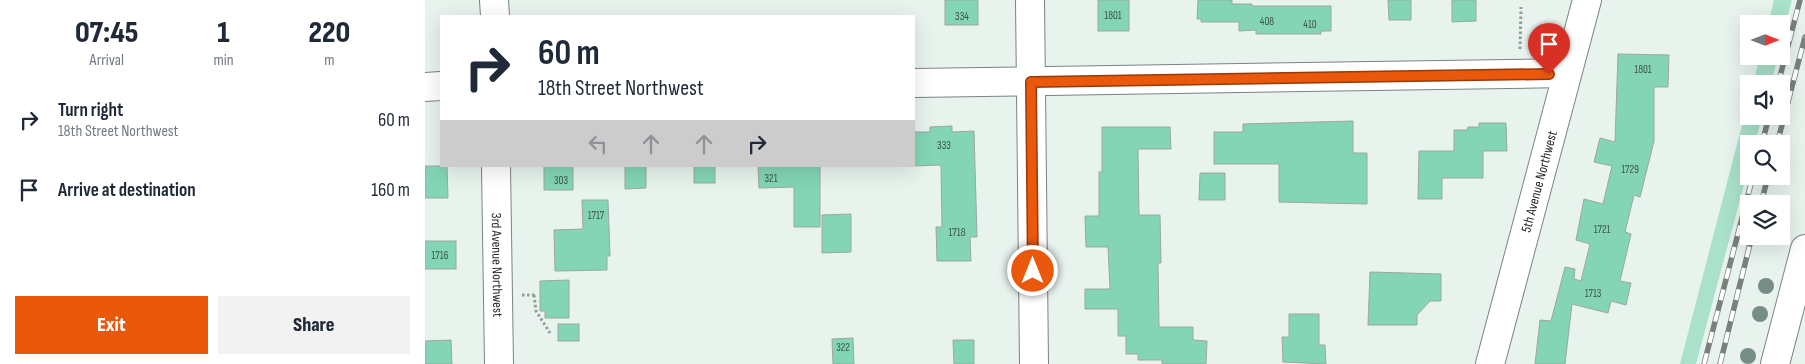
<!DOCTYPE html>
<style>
:root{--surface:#fff;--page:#f2f2f3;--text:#1f2937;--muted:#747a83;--accent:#ea580c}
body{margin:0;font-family:"Sofia Sans Condensed",sans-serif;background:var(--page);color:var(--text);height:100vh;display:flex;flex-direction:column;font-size:19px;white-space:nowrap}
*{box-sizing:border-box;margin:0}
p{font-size:16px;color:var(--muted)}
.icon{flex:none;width:28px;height:28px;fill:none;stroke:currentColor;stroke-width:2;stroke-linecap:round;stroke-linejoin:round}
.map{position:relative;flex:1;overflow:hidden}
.drawer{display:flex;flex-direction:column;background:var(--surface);width:425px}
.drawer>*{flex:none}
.hud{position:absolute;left:15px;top:15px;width:475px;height:152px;border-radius:0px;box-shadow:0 5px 20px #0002;background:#fff;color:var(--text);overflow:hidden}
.needle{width:32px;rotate:90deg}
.tools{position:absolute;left:1315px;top:15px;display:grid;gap:10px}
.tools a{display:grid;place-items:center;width:50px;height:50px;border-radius:0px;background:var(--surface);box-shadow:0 5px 20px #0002;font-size:25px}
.pin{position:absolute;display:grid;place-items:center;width:42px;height:42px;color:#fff;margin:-51px -21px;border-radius:50% 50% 50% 0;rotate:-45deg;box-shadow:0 0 5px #0007}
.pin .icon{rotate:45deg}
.me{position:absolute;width:55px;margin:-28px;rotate:0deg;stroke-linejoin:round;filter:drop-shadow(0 0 4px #0008)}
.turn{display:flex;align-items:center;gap:18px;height:105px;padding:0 15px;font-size:22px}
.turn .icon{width:65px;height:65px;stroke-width:2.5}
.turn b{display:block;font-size:35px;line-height:42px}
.lanes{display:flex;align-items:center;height:48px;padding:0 15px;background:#0003;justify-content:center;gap:25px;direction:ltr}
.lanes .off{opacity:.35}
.eta{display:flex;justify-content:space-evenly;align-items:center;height:85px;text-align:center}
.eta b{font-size:30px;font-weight:800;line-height:35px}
.action{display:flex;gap:10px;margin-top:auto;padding:10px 15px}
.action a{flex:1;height:58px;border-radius:0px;background:var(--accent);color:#fff;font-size:20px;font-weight:800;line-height:58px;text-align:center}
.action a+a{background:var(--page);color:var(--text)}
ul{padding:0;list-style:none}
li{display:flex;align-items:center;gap:15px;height:70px;padding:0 15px}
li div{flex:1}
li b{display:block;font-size:19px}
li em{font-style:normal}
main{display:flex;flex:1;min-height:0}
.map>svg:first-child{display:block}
.green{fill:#a9e1ca}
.building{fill:#83d5b6;stroke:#9ca7a2}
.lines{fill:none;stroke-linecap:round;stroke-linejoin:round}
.minor-casing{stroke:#7a8480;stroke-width:30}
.path{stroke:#949c98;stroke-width:3;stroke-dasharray:2.5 2.5;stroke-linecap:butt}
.minor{stroke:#fff;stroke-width:28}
.rail-casing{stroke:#79807d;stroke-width:5.5}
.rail{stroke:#fff;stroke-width:4;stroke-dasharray:11;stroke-linecap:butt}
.tree{fill:#758e85}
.route-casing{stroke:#983908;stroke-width:12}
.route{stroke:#ea580c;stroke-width:9}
.labels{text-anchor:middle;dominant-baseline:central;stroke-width:4;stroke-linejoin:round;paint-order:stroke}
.number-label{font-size:11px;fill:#3e564d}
.street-label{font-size:14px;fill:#272b2a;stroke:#fff}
</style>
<main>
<section class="drawer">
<div class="eta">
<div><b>07:45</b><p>Arrival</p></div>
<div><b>1</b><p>min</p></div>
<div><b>220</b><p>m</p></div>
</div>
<ul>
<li><svg class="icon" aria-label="right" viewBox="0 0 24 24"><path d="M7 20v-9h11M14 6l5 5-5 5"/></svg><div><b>Turn right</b><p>18th Street Northwest</p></div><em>60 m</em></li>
<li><svg class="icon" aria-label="arrive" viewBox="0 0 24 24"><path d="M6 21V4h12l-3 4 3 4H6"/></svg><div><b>Arrive at destination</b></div><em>160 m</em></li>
</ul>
<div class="action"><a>Exit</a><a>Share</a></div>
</section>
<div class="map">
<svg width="1380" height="364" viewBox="0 0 1380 364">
<rect width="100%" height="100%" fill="#e8f3ee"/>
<g class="green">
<polygon points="1349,0 1367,0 1356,43 1356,24 1343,24"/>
<polygon points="1335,56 1353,56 1346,84 1328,84"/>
<polygon points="1324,98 1324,116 1337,116 1330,144 1324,144 1324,166 1271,364 1255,364"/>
</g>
<g class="building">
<rect x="520" y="0" width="33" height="25"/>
<rect x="673" y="0" width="31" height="31"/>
<polygon points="773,0 807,0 807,4 827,4 827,6 906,6 906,31 896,31 896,34 831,34 831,30 814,31 814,22 776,22 776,19 772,19"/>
<polygon points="963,0 986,0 986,20 964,20"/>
<polygon points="1027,0 1051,0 1051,21 1027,22"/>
<polygon points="1193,54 1244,55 1243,87 1229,87 1229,141 1215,197 1209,195 1200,232 1206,234 1195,281 1206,283 1201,305 1186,301 1183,313 1147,304 1140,364 1110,364 1115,320 1126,321 1140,267 1150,269 1149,279 1156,281 1165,244 1151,240 1159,199 1178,204 1187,166 1169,162 1175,138 1190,142"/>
<polygon points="928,121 928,153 942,153 942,204 854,202 854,164 789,164 789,132 818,132 818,124"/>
<polygon points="1054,123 1081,123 1082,151 1058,151 1058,178 1017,178 1017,199 993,199 994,151 1029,151 1029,130 1042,130 1043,127 1054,127"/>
<polygon points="527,126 527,132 549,131 552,237 545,237 546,261 512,261 511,227 517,227 516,165 489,166 489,132 505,132 505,127"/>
<polygon points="677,127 745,127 746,149 713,149 714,215 735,215 736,263 733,263 734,327 768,327 768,340 782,341 781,364 737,364 737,360 713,360 713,354 701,354 701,336 693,336 693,309 660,309 660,289 685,289 683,247 661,247 660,216 674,216 674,172 677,172"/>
<polygon points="0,166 22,166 23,198 0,198"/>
<rect x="119" y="166" width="29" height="24"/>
<polygon points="200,166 221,166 221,188 200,189"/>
<rect x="269" y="166" width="21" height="17"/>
<polygon points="333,166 395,166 395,227 369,227 369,187 334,188"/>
<polygon points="775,173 800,173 800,200 774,200"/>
<polygon points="157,200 183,200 185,256 182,256 182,270 130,271 129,230 158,229"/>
<polygon points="426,214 426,252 397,253 397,215"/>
<rect x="0" y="241" width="31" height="28"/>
<polygon points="945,272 1016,274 1016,301 1005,301 992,315 992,325 943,325"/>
<polygon points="144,280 144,318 120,318 120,311 115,311 115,281"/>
<polygon points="864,314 894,314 894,345 900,345 901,364 858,362 857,337 864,337"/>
<rect x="133" y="324" width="21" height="17"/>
<polygon points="428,338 429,364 408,364 407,339"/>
<polygon points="26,340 27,364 0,364 0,341"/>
<polygon points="528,340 549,340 549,364 529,364"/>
</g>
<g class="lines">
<g class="minor-casing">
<g id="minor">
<polyline points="69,0 70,16"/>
<polyline points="605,0 609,364"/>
<polyline points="489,83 1142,73"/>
<polyline points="0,87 16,86"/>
<path id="s1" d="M71,166L74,364"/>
<path id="s2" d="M1065,364L1162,0"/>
<polyline points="1350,364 1380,249"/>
</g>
</g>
<g class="path">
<polyline points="1095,49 1096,7"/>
<polyline points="97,295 111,295"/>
<polyline points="109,295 111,311 125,333"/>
</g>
<use href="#minor" class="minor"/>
<g class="rail-casing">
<g id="rail">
<polyline points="1353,84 1375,0"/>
<polyline points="1337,144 1344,116"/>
<polyline points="1352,144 1380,37"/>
<polyline points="1336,204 1343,176"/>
<polyline points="1279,364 1328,176"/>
<polyline points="1295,364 1327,236"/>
</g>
</g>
<use href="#rail" class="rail"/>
</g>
<g class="tree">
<circle cx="1341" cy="286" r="8"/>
<circle cx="1335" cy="314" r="8"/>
<circle cx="1323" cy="356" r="8"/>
</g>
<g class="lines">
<g class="route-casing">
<polyline id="route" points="608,271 606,82 1124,74"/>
</g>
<use href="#route" class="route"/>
</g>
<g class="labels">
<g class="number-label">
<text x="688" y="15">1801</text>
<text x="537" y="16">334</text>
<text x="842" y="21">408</text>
<text x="885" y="24">410</text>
<text x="1218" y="69">1801</text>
<text x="519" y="145">333</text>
<text x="1205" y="169">1729</text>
<text x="346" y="178">321</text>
<text x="136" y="180">303</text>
<text x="171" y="215">1717</text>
<text x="1177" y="229">1721</text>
<text x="532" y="232">1718</text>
<text x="15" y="255">1716</text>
<text x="1168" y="293">1713</text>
<text x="418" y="347">322</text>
</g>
<g class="street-label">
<text stroke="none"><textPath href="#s2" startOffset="189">5th Avenue Northwest</textPath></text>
<text stroke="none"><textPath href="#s1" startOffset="99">3rd Avenue Northwest</textPath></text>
</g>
</g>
</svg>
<div class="tools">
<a><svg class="needle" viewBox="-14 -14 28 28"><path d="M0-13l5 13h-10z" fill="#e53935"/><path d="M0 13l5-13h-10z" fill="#747a83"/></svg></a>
<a><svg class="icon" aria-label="sound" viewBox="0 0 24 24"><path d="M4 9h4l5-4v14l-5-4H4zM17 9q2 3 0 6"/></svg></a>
<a><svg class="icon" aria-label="search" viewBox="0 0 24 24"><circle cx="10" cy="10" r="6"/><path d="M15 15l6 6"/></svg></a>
<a><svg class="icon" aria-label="layers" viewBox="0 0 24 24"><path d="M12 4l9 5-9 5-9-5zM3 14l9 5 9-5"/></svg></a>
</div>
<div class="pin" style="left:1124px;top:74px;background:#d93025"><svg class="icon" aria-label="arrive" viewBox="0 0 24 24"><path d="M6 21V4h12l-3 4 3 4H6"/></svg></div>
<svg class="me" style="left:608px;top:271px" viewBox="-20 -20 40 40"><circle r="17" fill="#ea580c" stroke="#fff" stroke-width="3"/><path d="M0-11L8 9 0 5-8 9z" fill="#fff"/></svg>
<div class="hud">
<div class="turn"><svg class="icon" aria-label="right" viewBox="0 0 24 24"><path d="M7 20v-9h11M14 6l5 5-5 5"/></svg><div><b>60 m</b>18th Street Northwest</div></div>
<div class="lanes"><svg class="icon off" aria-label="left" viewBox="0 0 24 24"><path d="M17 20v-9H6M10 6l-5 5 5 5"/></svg><svg class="icon off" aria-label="ahead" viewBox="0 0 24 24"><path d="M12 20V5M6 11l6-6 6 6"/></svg><svg class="icon off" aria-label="ahead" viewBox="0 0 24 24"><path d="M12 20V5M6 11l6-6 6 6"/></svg><svg class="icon" aria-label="right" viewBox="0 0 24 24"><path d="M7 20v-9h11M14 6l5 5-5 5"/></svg></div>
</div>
</div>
</main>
